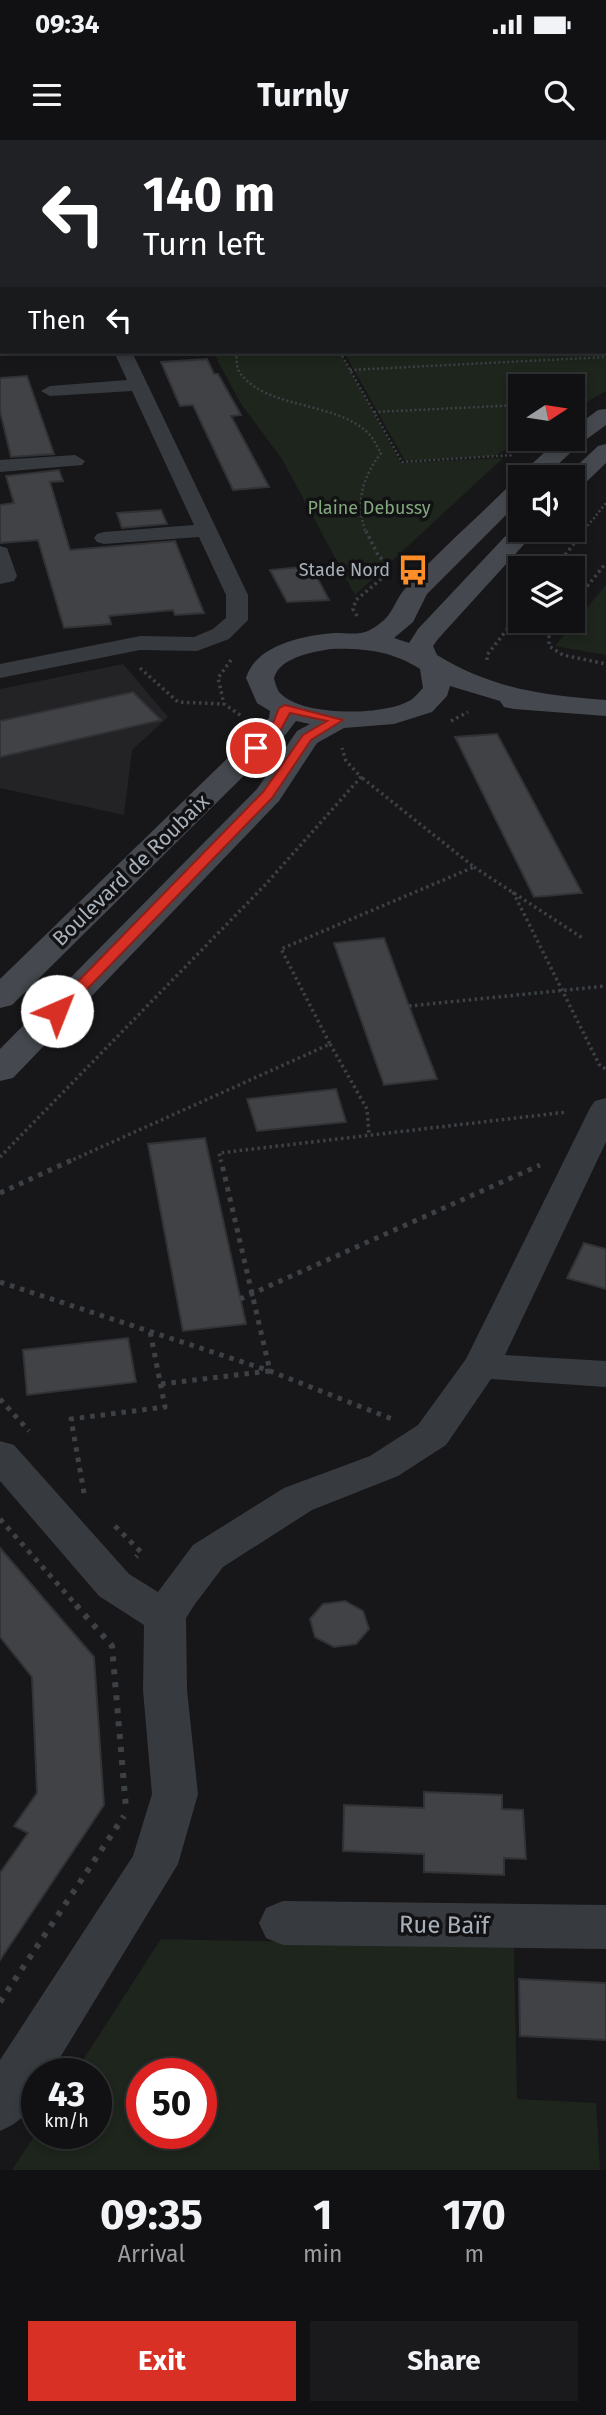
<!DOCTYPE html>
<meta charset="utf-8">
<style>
:root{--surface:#111113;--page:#1a1a1c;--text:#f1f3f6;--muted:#9c9da0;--line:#303133;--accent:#d93025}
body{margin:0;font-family:"Fira Sans",sans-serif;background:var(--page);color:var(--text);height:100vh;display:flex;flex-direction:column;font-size:26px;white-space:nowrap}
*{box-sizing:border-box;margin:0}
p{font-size:23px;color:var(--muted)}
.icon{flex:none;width:38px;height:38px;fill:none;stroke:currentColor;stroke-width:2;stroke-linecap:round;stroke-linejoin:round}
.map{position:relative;height:2030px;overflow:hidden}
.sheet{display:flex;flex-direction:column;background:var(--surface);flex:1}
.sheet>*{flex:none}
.hud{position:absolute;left:0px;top:0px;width:607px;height:214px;box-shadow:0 4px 10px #0003,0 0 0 2px var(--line);background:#202124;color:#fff;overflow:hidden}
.needle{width:46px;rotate:78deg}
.buttons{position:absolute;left:508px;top:234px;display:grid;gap:14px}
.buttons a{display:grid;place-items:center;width:77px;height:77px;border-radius:0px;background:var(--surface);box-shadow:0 4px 10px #0003,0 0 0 2px var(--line);font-size:35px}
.speed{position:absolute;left:21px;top:1918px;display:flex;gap:14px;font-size:35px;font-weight:700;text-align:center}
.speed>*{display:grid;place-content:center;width:91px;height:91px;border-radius:50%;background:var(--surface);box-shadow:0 4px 10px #0003,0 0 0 2px var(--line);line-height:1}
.speed small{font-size:18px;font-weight:400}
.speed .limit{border:10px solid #d22;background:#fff;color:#111}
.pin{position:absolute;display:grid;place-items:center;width:60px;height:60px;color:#fff;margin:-30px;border:4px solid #fff;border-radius:50%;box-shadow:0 2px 7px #0007}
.me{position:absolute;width:77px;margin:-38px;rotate:44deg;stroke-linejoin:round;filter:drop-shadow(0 0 5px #0008)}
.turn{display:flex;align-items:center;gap:24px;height:147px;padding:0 28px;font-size:32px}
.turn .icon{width:91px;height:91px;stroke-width:2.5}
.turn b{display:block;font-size:49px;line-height:60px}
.then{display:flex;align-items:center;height:66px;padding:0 28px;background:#0003;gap:14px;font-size:26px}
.eta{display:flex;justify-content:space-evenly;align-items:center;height:119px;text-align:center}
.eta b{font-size:42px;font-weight:700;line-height:49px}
.primary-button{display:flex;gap:14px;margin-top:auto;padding:14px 28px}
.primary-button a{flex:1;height:80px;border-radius:0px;background:var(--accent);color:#fff;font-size:28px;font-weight:700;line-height:80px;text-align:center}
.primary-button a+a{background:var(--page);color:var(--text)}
.status{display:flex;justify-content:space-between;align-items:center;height:49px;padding:0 35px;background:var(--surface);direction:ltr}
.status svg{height:19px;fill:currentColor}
header{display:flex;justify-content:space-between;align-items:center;height:91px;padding:0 28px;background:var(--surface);font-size:32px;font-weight:700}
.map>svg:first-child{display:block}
.built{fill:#232326}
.green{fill:#1d251c;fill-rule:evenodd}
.building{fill:#414246;stroke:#313235;stroke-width:2}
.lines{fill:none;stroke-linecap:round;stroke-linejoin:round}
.path-far3{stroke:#3d4146;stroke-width:2.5;stroke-dasharray:2 2.5;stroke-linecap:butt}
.path-far2{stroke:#3d4146;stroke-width:3.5;stroke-dasharray:2.5 3.5;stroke-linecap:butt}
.path-far1{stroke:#3d4146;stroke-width:5;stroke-dasharray:4.5 6;stroke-linecap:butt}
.path{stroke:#3d4146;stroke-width:6;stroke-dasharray:5 8;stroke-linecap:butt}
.service{fill:#373a3f;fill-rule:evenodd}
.minor{fill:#373a3f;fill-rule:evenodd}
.secondary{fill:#45494f;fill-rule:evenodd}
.primary{fill:#53585e;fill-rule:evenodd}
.route{fill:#d93025;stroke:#8d1f18;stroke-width:2}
.labels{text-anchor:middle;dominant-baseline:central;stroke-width:7;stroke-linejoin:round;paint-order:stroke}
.far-park-label{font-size:18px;fill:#82a77d;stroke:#121214}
.far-poi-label{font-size:18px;fill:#a8b1ba;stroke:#121214;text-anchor:end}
.street-label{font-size:21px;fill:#a8b1ba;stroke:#121214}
.near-street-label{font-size:24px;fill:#a8b1ba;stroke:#121214}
</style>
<div class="status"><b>09:34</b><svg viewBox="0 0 49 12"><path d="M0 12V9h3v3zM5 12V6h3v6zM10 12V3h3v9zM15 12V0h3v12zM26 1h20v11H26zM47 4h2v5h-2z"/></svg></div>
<header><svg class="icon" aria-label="menu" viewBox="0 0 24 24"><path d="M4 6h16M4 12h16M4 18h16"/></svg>Turnly<svg class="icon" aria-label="search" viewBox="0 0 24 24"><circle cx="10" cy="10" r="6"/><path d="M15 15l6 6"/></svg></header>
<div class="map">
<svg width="606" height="2030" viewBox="0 0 606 2030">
<rect width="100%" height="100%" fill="#171719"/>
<polygon class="built" points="123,524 168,577 132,610 124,675 0,648 0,549"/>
<g class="green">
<polygon points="606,35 606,251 572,270 572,247 520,247 520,299 523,299 495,316 405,321 344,212 606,212"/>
<polygon points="213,212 340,212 401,323 503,318 355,455 282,319 241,264"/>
<polygon points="606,445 606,515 555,506"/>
<path d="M161,1799L514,1807L517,1959L596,1963L600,2030H12L37,1992L96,1993V1934H74ZM142,1934H201V1993H142Z"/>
</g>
<g class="building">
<polygon points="207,219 214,234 218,234 241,275 231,276 269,347 233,350 193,265 180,266 161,222"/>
<polygon points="27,236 54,314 11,317 0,271 0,238"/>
<polygon points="59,330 63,341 50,342 70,410 175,401 204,473 175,475 173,470 109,476 111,484 64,488 38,400 0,403 0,365 14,363 6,336"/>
<polygon points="161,370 167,384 122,388 117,373"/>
<polygon points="311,426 329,460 287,462 270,430"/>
<polygon points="133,552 161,580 0,617 0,581"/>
<polygon points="497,594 518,633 582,753 534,757 455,597"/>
<polygon points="384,798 409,866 437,939 384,945 334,803"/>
<polygon points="336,949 346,982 257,991 247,959"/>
<polygon points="205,998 246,1184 183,1191 148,1004"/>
<polygon points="584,1103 606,1109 606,1149 567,1138"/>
<polygon points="128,1198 136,1242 27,1255 23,1210"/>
<polygon points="0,1408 94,1517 104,1665 0,1820 0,1733 28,1693 14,1686 37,1653 32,1537 0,1497"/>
<polygon points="345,1461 363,1471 369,1489 356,1504 334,1507 315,1497 310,1479 323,1464"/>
<polygon points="424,1652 502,1655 502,1669 523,1670 526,1719 504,1718 504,1735 424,1732 424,1714 343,1711 344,1665 424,1668"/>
<polygon points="519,1839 606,1843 606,1900 520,1896"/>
</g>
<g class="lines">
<g class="path-far3">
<path d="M236,212C237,219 236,228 240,233C267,270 337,261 369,294C374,299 377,307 381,313C362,338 355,363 366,393"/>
<polyline points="340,212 402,322 514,315"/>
<polyline points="350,230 606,217"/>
<polyline points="374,272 520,265"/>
<polyline points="582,393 606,363"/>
</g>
<g class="path-far2">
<polyline points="366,391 378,415 392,430"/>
<polyline points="554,429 584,391"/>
<polyline points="572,465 606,423"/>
<polyline points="357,476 353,469 356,460 392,430"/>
<polyline points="559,481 549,494 549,506 563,515 606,524"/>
<polyline points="231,520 218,538 224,564 243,577"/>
<polyline points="487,520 487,515 520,473"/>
<polyline points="140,528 178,562 224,564"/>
<polyline points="451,581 468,572"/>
<polyline points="474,727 584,799"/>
<polyline points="513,752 600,926 606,929"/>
<polyline points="409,866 606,846"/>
<polyline points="330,904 367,969 369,995"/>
<polyline points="0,1017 266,744 361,637 346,621 342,608"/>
<polyline points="68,1022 330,904 281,809 474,727 361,637"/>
<polyline points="221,1022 219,1013 567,972"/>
</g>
<g class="path-far1">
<polyline points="0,1053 72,1020"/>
<polyline points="0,1142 270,1231 392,1279"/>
<polyline points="240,1159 540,1025"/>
<polyline points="161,1244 270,1231 221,1020"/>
<polyline points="0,1259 29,1291"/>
<polyline points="84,1353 71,1279 165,1267 150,1191"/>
<polyline points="0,1379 78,1467"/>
<polyline points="115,1386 141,1412 136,1417"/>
</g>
<g class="path">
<polyline points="76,1465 112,1506 126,1668"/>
<polyline points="0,1862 124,1676"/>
</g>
<polygon class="service" points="252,0 281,0 251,2"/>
<g class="minor">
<polygon points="89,0 101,0 102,2 89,2"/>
<polygon points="247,0 259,0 260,2 247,2"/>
<rect x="0" y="14" width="2" height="8"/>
<rect x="0" y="95" width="2" height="8"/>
<polygon points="2,137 2,147 0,148 0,138"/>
<rect x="0" y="190" width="2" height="10"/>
<polygon points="114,212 132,212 248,455 248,480 229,499 197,511 140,510 0,538 0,524 140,496 194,497 213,489 226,478 226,455 199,397 104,404 97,402 94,398 97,394 104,392 194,385 132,251 50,256 41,251 50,246 127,240"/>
<polygon points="75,315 85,321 82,325 0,332 0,320"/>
<polygon points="0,406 7,408 17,436 14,441 0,444"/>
<path d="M606,958V1002L505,1215L606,1221V1247L491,1239L446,1305L398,1336L312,1370L223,1427L195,1464L186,1478L187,1550L198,1654L178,1724L50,1934H37C37,1963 27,1980 0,1991V1920L133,1716L152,1654L143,1550L144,1485L99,1456L0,1341V1301L14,1305L129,1434L158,1452L193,1405L284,1348L370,1316L418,1285L466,1219L590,968L595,961Z"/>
<polygon points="283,1761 606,1765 606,1809 283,1805 266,1798 259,1783 266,1768"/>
</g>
<g class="secondary">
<polygon points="606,269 606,285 580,304 543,338 520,340 522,333 559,299 572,299 572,289 598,270"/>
<polygon points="606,304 606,323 580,348 572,350 572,338 564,338 598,306"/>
<path d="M520,341V361L427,454L413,482L394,498L409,503L418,489L516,385L520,384V390H537L438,499L433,506L437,515C493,549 542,555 606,560V576L514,569L504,567L500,561L450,546L447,556L432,572L394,584L344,588L317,603L279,661L13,938L0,941V909L257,649L297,591L310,584L296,581L286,594L12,865L0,868V839L269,578L270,571L257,563L246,538C256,504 306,495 336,493C346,493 359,495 368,491C397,476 390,464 409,444C441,409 478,377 512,343ZM331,509C364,508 392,511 420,529L423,548C419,552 415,557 411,560C385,576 302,577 280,553C277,550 275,542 274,538C280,517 313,512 331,509Z"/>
</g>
<rect class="primary" x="0" y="23" width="2" height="10"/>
</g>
<polygon class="route" points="285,565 343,580 311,600 272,658 63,874 52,874 50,871 52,868 263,652 303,595 327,581 290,573 280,591 261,610 252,610 252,605 272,586 279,568"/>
<defs>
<g id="bus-bare" transform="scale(2.415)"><path d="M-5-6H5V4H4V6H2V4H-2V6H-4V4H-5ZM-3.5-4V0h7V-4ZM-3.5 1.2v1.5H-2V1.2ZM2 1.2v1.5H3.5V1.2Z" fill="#ff8e29" stroke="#121214" stroke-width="2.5" paint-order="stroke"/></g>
</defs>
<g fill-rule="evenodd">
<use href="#bus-bare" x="413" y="430"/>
</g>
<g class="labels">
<g class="far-park-label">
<text x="369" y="368">Plaine Debussy</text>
</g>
<g class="far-poi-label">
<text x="390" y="430">Stade Nord</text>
</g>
<g class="street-label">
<text transform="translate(131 730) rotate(-44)">Boulevard de Roubaix</text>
</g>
<g class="near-street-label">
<text transform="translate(444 1785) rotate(1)">Rue Baïf</text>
</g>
</g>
</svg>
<div class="buttons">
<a><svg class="needle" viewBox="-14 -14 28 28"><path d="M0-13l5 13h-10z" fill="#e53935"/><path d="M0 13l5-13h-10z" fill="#9c9da0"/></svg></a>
<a><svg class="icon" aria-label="sound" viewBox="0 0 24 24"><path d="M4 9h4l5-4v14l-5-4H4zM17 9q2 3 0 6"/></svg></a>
<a><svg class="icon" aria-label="layers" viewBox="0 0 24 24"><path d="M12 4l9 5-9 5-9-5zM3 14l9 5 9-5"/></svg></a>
</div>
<div class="speed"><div>43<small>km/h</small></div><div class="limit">50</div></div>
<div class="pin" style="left:256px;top:608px;background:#d93025"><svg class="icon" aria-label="arrive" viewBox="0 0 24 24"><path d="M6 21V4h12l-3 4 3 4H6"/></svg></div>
<svg class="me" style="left:57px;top:871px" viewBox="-20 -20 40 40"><circle r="19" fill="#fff"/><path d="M0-13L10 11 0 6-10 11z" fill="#d93025"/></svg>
<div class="hud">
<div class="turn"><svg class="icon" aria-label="left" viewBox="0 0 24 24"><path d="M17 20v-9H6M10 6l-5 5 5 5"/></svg><div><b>140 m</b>Turn left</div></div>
<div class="then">Then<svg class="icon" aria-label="left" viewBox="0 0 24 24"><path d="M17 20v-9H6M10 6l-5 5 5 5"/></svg></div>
</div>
</div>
<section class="sheet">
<div class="eta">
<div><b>09:35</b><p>Arrival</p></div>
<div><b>1</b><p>min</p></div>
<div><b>170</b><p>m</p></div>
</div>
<div class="primary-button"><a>Exit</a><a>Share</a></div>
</section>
